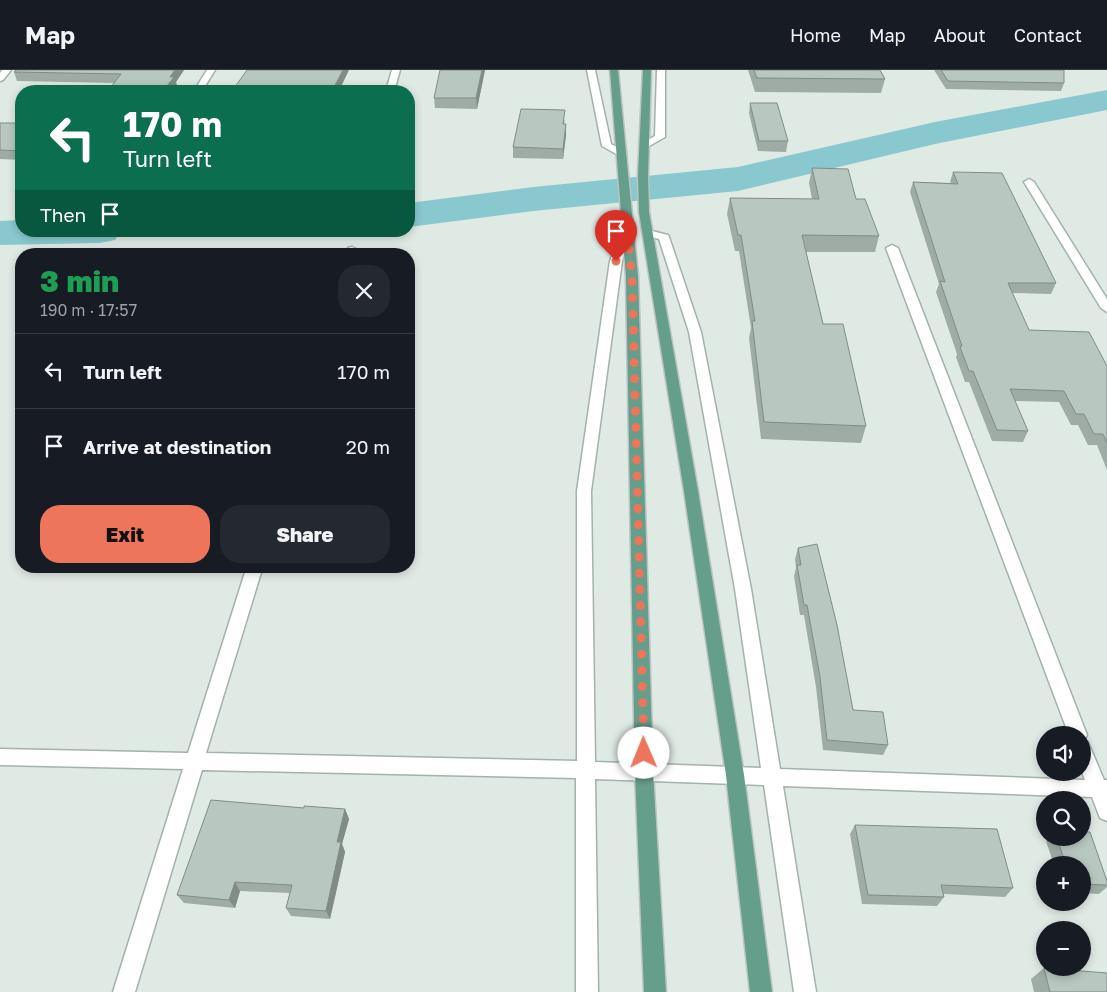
<!DOCTYPE html>
<meta charset="utf-8">
<style>
:root{--surface:#171b24;--page:#242831;--text:#f1f3f6;--muted:#9ea1a6;--line:#363941;--accent:#ed755b}
body{margin:0;font-family:"Golos Text",sans-serif;background:var(--page);color:var(--text);height:100vh;display:flex;flex-direction:column;font-size:19px;white-space:nowrap}
*{box-sizing:border-box;margin:0}
p{font-size:16px;color:var(--muted)}
.icon{flex:none;width:28px;height:28px;fill:none;stroke:currentColor;stroke-width:2;stroke-linecap:round;stroke-linejoin:round}
.map{position:relative;flex:1;overflow:hidden}
.sheet{position:absolute;left:15px;top:178px;width:400px;height:325px;display:flex;flex-direction:column;background:var(--surface);border-radius:20px;box-shadow:0 2px 8px #0003}
.sheet>*{flex:none}
.hud{position:absolute;left:15px;top:15px;width:400px;height:152px;border-radius:20px;box-shadow:0 2px 8px #0003;background:#0b6e4f;color:#fff;overflow:hidden}
.buttons{position:absolute;left:1036px;top:656px;display:grid;gap:10px}
.buttons a{display:grid;place-items:center;width:55px;height:55px;border-radius:50%;background:var(--surface);box-shadow:0 2px 8px #0003;font-size:25px}
.pin{position:absolute;display:grid;place-items:center;width:42px;height:42px;color:#fff;margin:-51px -21px;border-radius:50% 50% 50% 0;rotate:-45deg;box-shadow:0 0 5px #0007}
.pin .icon{rotate:45deg}
.me{position:absolute;width:55px;margin:-28px;rotate:359deg;stroke-linejoin:round;filter:drop-shadow(0 0 4px #0008)}
.turn{display:flex;align-items:center;gap:18px;height:105px;padding:0 25px;font-size:22px}
.turn .icon{width:65px;height:65px;stroke-width:2.5}
.turn b{display:block;font-size:35px;line-height:42px}
.then{display:flex;align-items:center;height:48px;padding:0 25px;background:#0003;gap:10px;font-size:19px}
.round{display:grid;place-items:center;flex:none;width:52px;height:52px;border-radius:20px;background:var(--page)}
.head{display:flex;align-items:center;justify-content:space-between;height:85px;padding:0 25px}
h1{font-size:30px;font-weight:800;line-height:38px;color:#1e9e55}
.cta{display:flex;gap:10px;margin-top:auto;padding:10px 25px}
.cta a{flex:1;height:58px;border-radius:20px;background:var(--accent);color:#111;font-size:20px;font-weight:800;line-height:58px;text-align:center}
.cta a+a{background:var(--page);color:var(--text)}
ul{padding:0;list-style:none}
li{display:flex;align-items:center;gap:15px;height:75px;padding:0 25px;border-top:1px solid var(--line)}
li div{flex:1}
li b{display:block;font-size:19px}
li em{font-style:normal}
header{display:flex;align-items:center;gap:30px;box-sizing:border-box;height:70px;padding:0 25px;background:var(--surface);border-bottom:1px solid var(--line)}
header strong{font-size:24px}
nav{display:flex;gap:28px;margin-inline-start:auto;font-size:18px}
.map>svg:first-child{display:block}
.lines{fill:none;stroke-linecap:round;stroke-linejoin:round}
.river{fill:#89c8ce;fill-rule:evenodd}
.street-casing{stroke:#a3b2ab;stroke-width:3}
.primary-casing{stroke:#bcc4c1;stroke-width:3}
.street{fill:#fff;fill-rule:evenodd}
.primary{fill:#669e8c;fill-rule:evenodd}
.wall{fill:#9eaca5}
.shaded-wall{fill:#818c86}
.building{fill:#b8c8c0;stroke:#818c86}
.route{stroke:#ed755b;stroke-width:9;stroke-dasharray:0 16.2}
</style>
<header>
<strong>Map</strong>
<nav><a>Home</a><a>Map</a><a>About</a><a>Contact</a></nav>
</header>
<div class="map">
<svg width="1107" height="922" viewBox="0 0 1107 922">
<rect width="100%" height="100%" fill="#e0eae5"/>
<g class="lines">
<g class="river">
<polygon points="1107,20 1107,40 935,74 738,121 533,141 409,157 409,133 533,117 738,97 935,52"/>
<polygon points="21,150 21,161 121,161 115,170 100,173 0,175 0,151"/>
</g>
<g class="street-casing">
<g id="street">
<polygon points="2,0 11,0 3,10 0,11 0,3"/>
<polygon points="207,0 215,0 202,21 194,21"/>
<polygon points="392,0 400,0 394,21 386,21"/>
<polygon points="587,0 595,0 611,74 626,82 626,86 620,86 602,76"/>
<polygon points="657,0 665,0 665,67 644,79 641,78 641,74 655,66"/>
<polygon points="1029,109 1034,112 1107,229 1107,242 1101,238 1024,112"/>
<polygon points="627,159 632,162 622,191 591,421 595,692 761,698 735,519 689,262 659,169 644,165 643,163 648,160 668,165 669,167 701,262 751,519 780,699 1085,710 1082,702 1082,665 1069,665 886,178 892,175 898,178 1087,665 1084,671 1088,672 1104,710 1107,710 1107,751 1100,748 1092,727 783,716 816,922 794,922 764,715 595,709 598,922 576,922 576,708 202,700 135,922 113,922 183,699 0,695 0,679 188,683 247,496 263,496 206,683 577,691 577,421 610,191 622,162"/>
<polygon points="352,177 358,180 357,184 346,184 348,178"/>
</g>
</g>
<g class="primary-casing">
<g id="primary">
<polygon points="610,0 618,0 638,206 653,702 666,922 644,922 635,702 626,206"/>
<polygon points="643,0 651,0 648,105 649,142 698,421 744,705 772,922 750,922 726,705 684,421 639,142 638,105"/>
</g>
</g>
<use href="#street" class="street"/>
<use href="#primary" class="primary"/>
</g>
<g class="wall">
<polygon points="184,0 176,12 177,16 173,21 108,21 114,13 17,11 14,2"/>
<polygon points="485,0 477,39 435,38 434,28"/>
<polygon points="748,0 880,0 885,9 881,23 755,22"/>
<polygon points="934,0 1064,0 1064,13 1061,21 946,19"/>
<polygon points="750,33 788,71 786,82 758,81 749,43"/>
<polygon points="565,50 564,54 566,54 566,65 563,89 513,88 513,77"/>
<polygon points="0,53 21,53 21,90 0,89"/>
<polygon points="812,98 856,129 879,166 875,182 806,182 823,254 866,356 861,373 761,369 749,268 751,258 739,181 735,181 727,144 730,128 812,129 809,113"/>
<polygon points="953,102 1056,213 1051,224 1012,223 1029,260 1107,296 1107,400 1097,375 1088,375 1078,355 1071,355 1059,332 1015,331 1028,361 1023,372 992,371 969,312 965,312 956,287 957,284 936,222 939,214 910,122 913,112 951,113 950,112"/>
<polygon points="798,478 853,640 888,675 883,685 823,680 816,617 804,545 800,545 794,506 796,498 795,489"/>
<polygon points="304,738 345,739 349,749 342,774 345,782 330,849 291,846 286,838 290,823 240,821 235,838 184,833 177,825"/>
<polygon points="855,755 1013,818 1005,827 944,824 944,827 937,836 862,834 850,764"/>
<polygon points="1049,768 1082,768 1107,811 1107,817 1099,824 1082,823 1082,795 1054,795 1046,771"/>
<polygon points="1044,898 1107,922 1034,922 1031,909"/>
</g>
<g class="shaded-wall">
<polygon points="175,0 184,0 176,12 177,16 173,21 163,21 170,7"/>
<polygon points="343,0 349,0 339,21 332,21"/>
<polygon points="482,0 485,0 477,39 476,28"/>
<polygon points="566,54 566,65 563,89 563,79"/>
<polygon points="345,739 349,749 342,774 345,782 330,849 326,841 337,772"/>
<polygon points="235,812 240,821 235,838 229,830"/>
</g>
<g class="building">
<polygon points="16,0 175,0 170,7 174,7 163,21 108,21 121,4 14,2"/>
<polygon points="247,0 343,0 332,21 232,21"/>
<polygon points="440,0 482,0 476,28 434,28"/>
<polygon points="754,0 880,0 885,9 757,8"/>
<polygon points="941,0 1064,0 1064,13 948,11"/>
<polygon points="750,33 777,33 788,71 759,71"/>
<polygon points="521,39 565,40 563,54 566,54 563,79 513,77"/>
<polygon points="0,53 21,53 21,81 0,80"/>
<polygon points="812,98 848,99 856,129 865,129 879,166 802,165 823,254 843,254 866,356 764,352 752,251 755,251 741,165 738,165 730,128 819,129"/>
<polygon points="953,102 1002,103 1056,213 1008,213 1029,260 1089,262 1107,296 1107,373 1103,364 1094,364 1084,344 1076,344 1064,321 1010,319 1028,361 997,360 973,301 969,301 960,277 962,276 940,211 945,212 913,112 958,114"/>
<polygon points="817,474 837,555 853,640 883,642 888,675 827,670 820,607 807,535 804,535 797,495 801,495 798,478"/>
<polygon points="211,730 304,738 304,736 345,739 337,772 341,772 326,841 286,838 292,815 235,812 229,830 177,825"/>
<polygon points="855,755 997,759 1013,818 941,815 944,827 868,825"/>
<polygon points="1082,762 1090,762 1107,811 1107,815 1082,814 1082,795 1066,795 1057,768 1082,768"/>
<polygon points="1044,898 1107,903 1107,922 1050,922"/>
</g>
<g class="lines">
<polyline class="route" points="616,191 627,162 632,206 644,683"/>
</g>
</svg>
<div class="buttons">
<a><svg class="icon" aria-label="sound" viewBox="0 0 24 24"><path d="M4 9h4l5-4v14l-5-4H4zM17 9q2 3 0 6"/></svg></a>
<a><svg class="icon" aria-label="search" viewBox="0 0 24 24"><circle cx="10" cy="10" r="6"/><path d="M15 15l6 6"/></svg></a>
<a>+</a>
<a>−</a>
</div>
<div class="pin" style="left:616px;top:191px;background:#d93025"><svg class="icon" aria-label="arrive" viewBox="0 0 24 24"><path d="M6 21V4h12l-3 4 3 4H6"/></svg></div>
<svg class="me" style="left:644px;top:683px" viewBox="-20 -20 40 40"><circle r="19" fill="#fff"/><path d="M0-13L10 11 0 6-10 11z" fill="#ed755b"/></svg>
<div class="hud">
<div class="turn"><svg class="icon" aria-label="left" viewBox="0 0 24 24"><path d="M17 20v-9H6M10 6l-5 5 5 5"/></svg><div><b>170 m</b>Turn left</div></div>
<div class="then">Then<svg class="icon" aria-label="arrive" viewBox="0 0 24 24"><path d="M6 21V4h12l-3 4 3 4H6"/></svg></div>
</div>
<section class="sheet">
<div class="head"><div><h1>3 min</h1><p>190 m · 17:57</p></div><a class="round"><svg class="icon" aria-label="close" viewBox="0 0 24 24"><path d="M6 6l12 12M18 6L6 18"/></svg></a></div>
<ul>
<li><svg class="icon" aria-label="left" viewBox="0 0 24 24"><path d="M17 20v-9H6M10 6l-5 5 5 5"/></svg><div><b>Turn left</b></div><em>170 m</em></li>
<li><svg class="icon" aria-label="arrive" viewBox="0 0 24 24"><path d="M6 21V4h12l-3 4 3 4H6"/></svg><div><b>Arrive at destination</b></div><em>20 m</em></li>
</ul>
<div class="cta"><a>Exit</a><a>Share</a></div>
</section>
</div>
